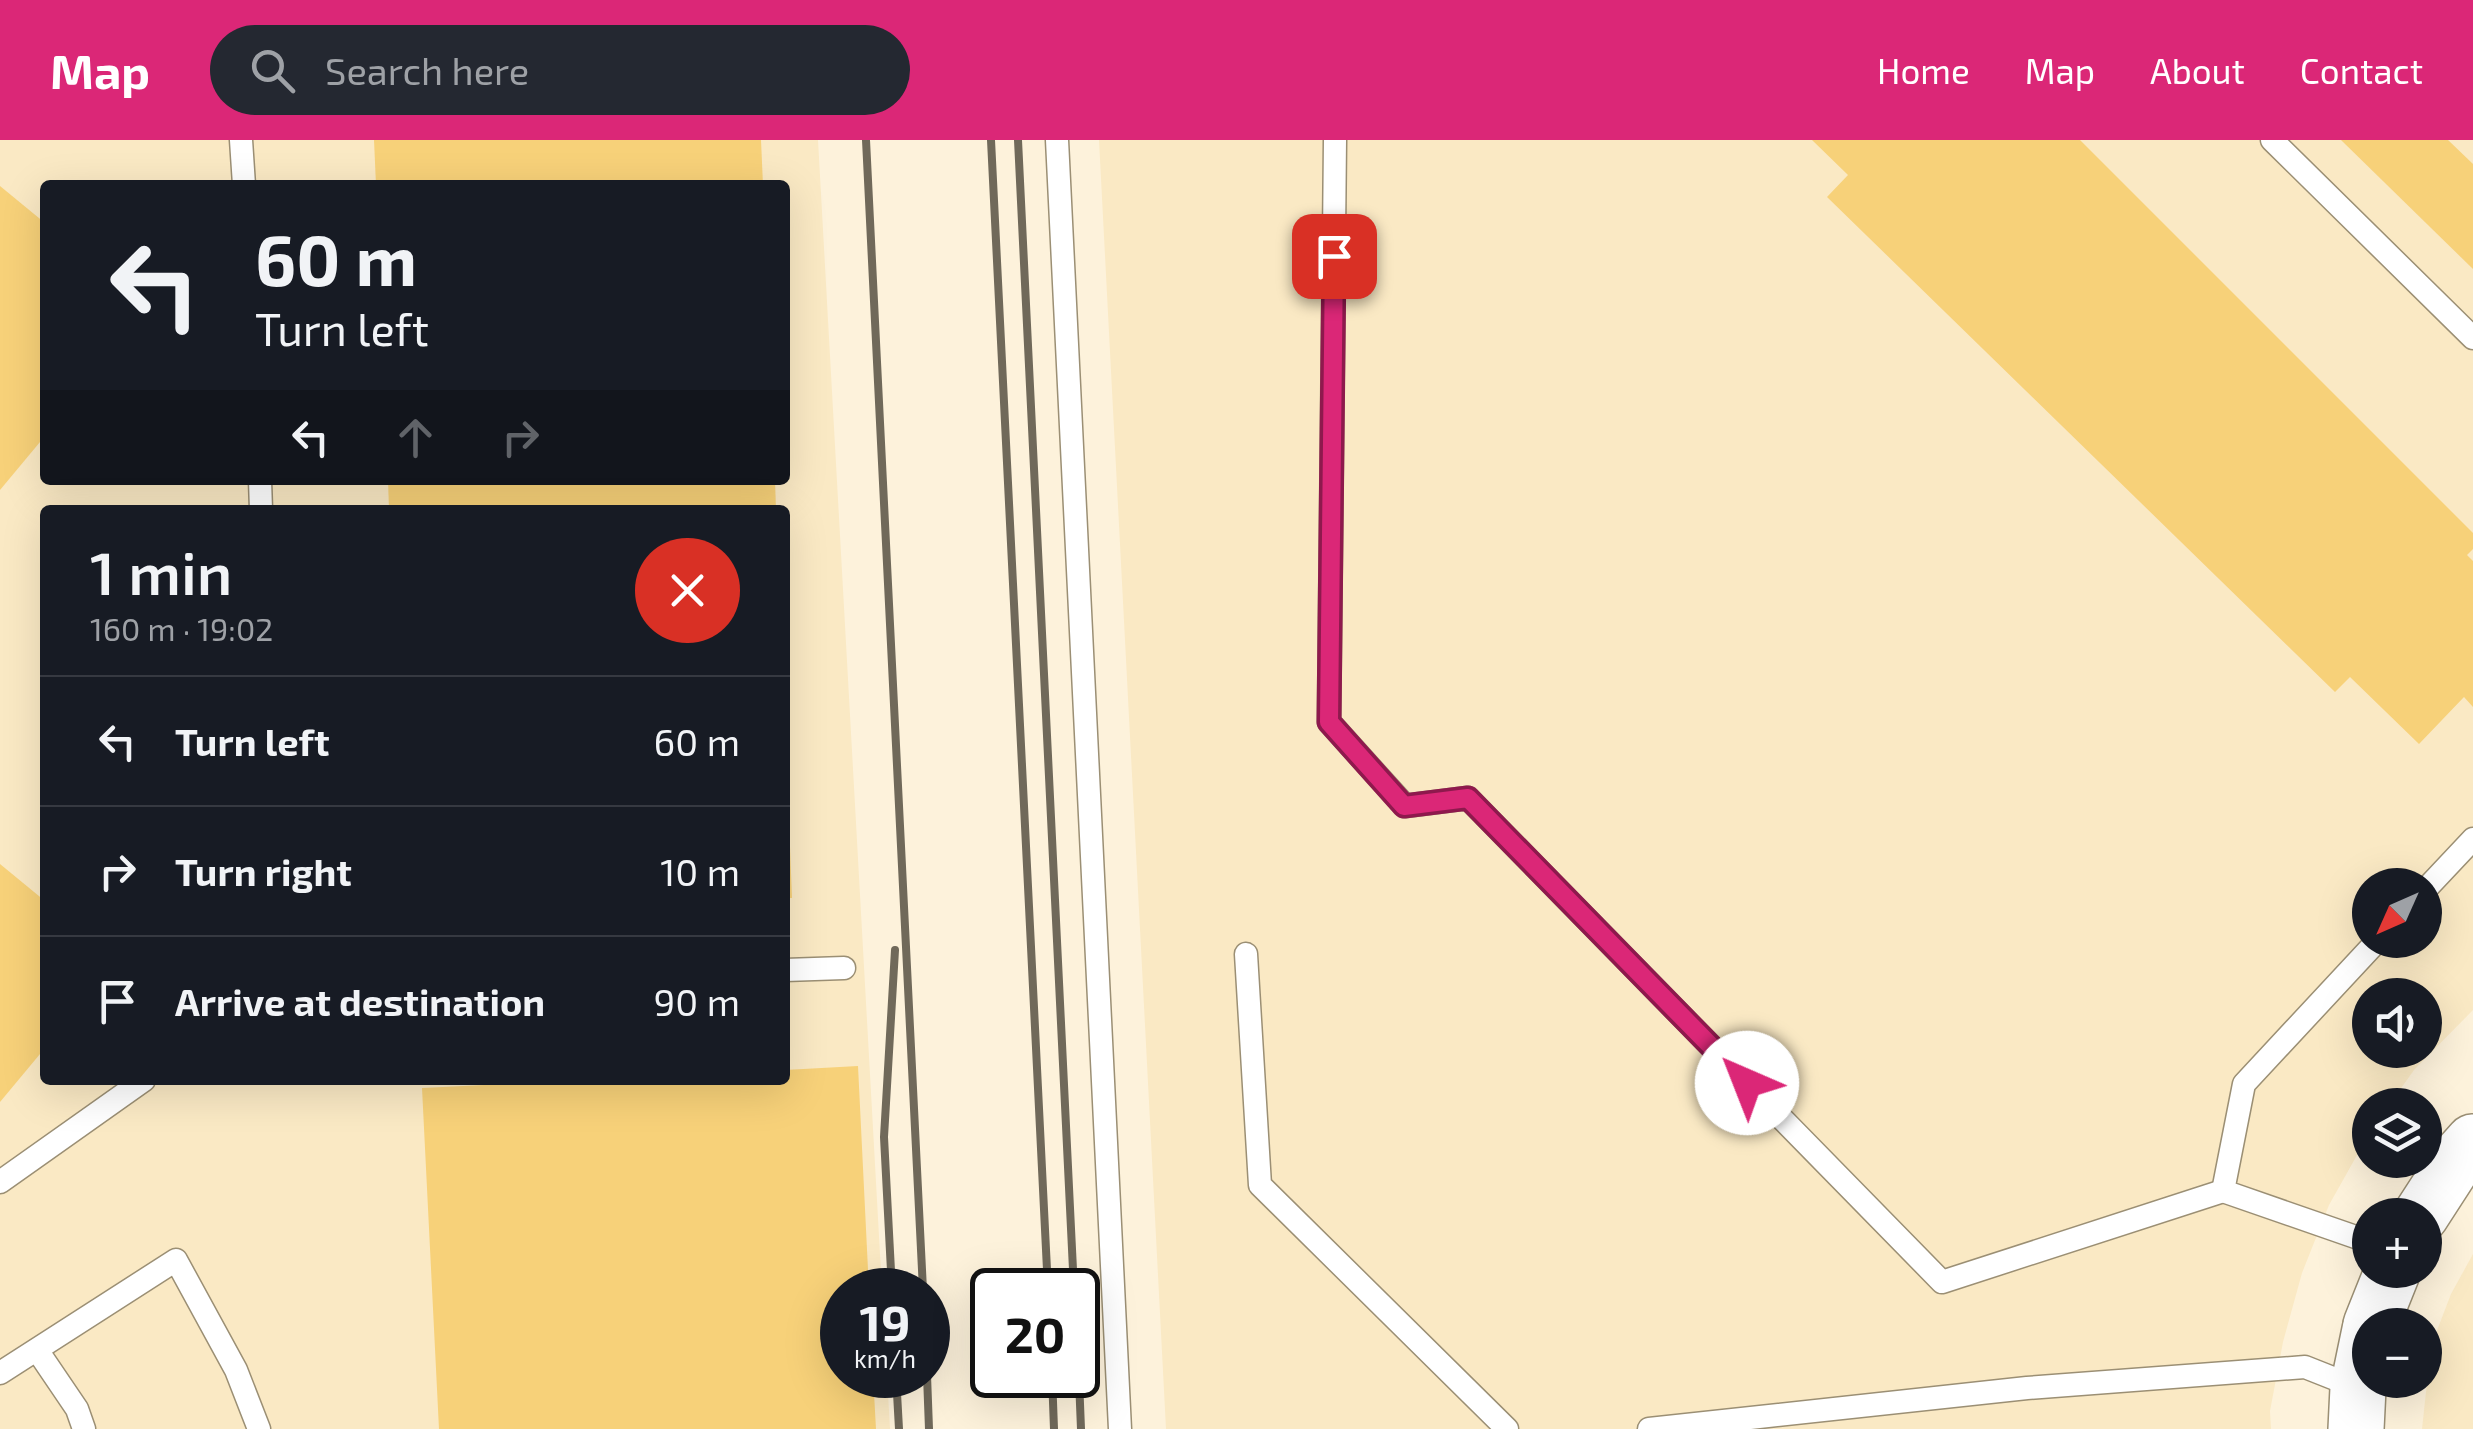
<!DOCTYPE html>
<meta charset="utf-8">
<style>
:root{--surface:#171b24;--page:#242831;--text:#f1f3f6;--muted:#9ea1a6;--line:#363941;--accent:#db2777}
body{margin:0;font-family:"Exo 2",sans-serif;background:var(--page);color:var(--text);height:100vh;display:flex;flex-direction:column;font-size:38px;white-space:nowrap}
*{box-sizing:border-box;margin:0}
p{font-size:32px;color:var(--muted)}
.icon{flex:none;width:55px;height:55px;fill:none;stroke:currentColor;stroke-width:2;stroke-linecap:round;stroke-linejoin:round}
.map{position:relative;flex:1;overflow:hidden}
.panel{position:absolute;left:40px;top:365px;width:750px;height:580px;display:flex;flex-direction:column;background:var(--surface);border-radius:10px;box-shadow:0 10px 40px #0002}
.panel>*{flex:none}
.top-card{position:absolute;left:40px;top:40px;width:750px;height:305px;border-radius:10px;box-shadow:0 10px 40px #0002;background:#171b24;color:var(--text);overflow:hidden}
.needle{width:65px;rotate:225deg}
.buttons{position:absolute;left:2352px;top:728px;display:grid;gap:20px}
.buttons a{display:grid;place-items:center;width:90px;height:90px;border-radius:50%;background:var(--surface);box-shadow:0 10px 40px #0002;font-size:50px}
.speed{position:absolute;left:820px;top:1128px;display:flex;gap:20px;font-size:50px;font-weight:700;text-align:center}
.speed>*{display:grid;place-content:center;width:130px;height:130px;border-radius:50%;background:var(--surface);box-shadow:0 10px 40px #0002;line-height:1}
.speed small{font-size:25px;font-weight:400}
.speed .limit{border:5px solid #111;border-radius:15px;background:#fff;color:#111}
.pin{position:absolute;display:grid;place-items:center;width:85px;height:85px;color:#fff;margin:-42px;border-radius:20px;box-shadow:0 5px 15px #0006}
.me{position:absolute;width:110px;margin:-55px;rotate:316deg;stroke-linejoin:round;filter:drop-shadow(0 0 8px #0008)}
.turn{display:flex;align-items:center;gap:35px;height:210px;padding:0 50px;font-size:45px}
.turn .icon{width:130px;height:130px;stroke-width:2.5}
.turn b{display:block;font-size:70px;line-height:85px}
.lanes{display:flex;align-items:center;height:95px;padding:0 50px;background:#0003;justify-content:center;gap:50px;direction:ltr}
.lanes .off{opacity:.35}
.round{display:grid;place-items:center;flex:none;width:105px;height:105px;border-radius:52px;background:var(--page)}
.head{display:flex;align-items:center;justify-content:space-between;height:170px;padding:0 50px}
h1{font-size:60px;font-weight:600;line-height:75px}
ul{padding:0;list-style:none}
li{display:flex;align-items:center;gap:30px;height:130px;padding:0 50px;border-top:2px solid var(--line)}
li div{flex:1}
li b{display:block;font-size:38px}
li em{font-style:normal}
header{display:flex;align-items:center;gap:60px;box-sizing:border-box;height:140px;padding:0 50px;background:var(--accent);color:#fff}
header strong{font-size:48px}
nav{display:flex;gap:55px;margin-inline-start:auto;font-size:35px}
.search{width:700px;height:90px;background:var(--page);display:flex;align-items:center;gap:25px;box-sizing:border-box;padding:0 35px;border-radius:55px;color:var(--muted);font-size:38px}
.map>svg:first-child{display:block}
.built{fill:#fae9c4;fill-rule:evenodd}
.building{fill:#f7d179}
.lines{fill:none;stroke-linecap:round;stroke-linejoin:round}
.lane-casing{stroke:#9b8f74;stroke-width:25}
.secondary-casing{stroke:#9b8f74;stroke-width:58}
.lane{stroke:#fff;stroke-width:22}
.secondary{stroke:#fff;stroke-width:55}
.rail{stroke:#70695a;stroke-width:8}
.route-casing{stroke:#8e194d;stroke-width:25}
.route{stroke:#db2777;stroke-width:18}
</style>
<header>
<strong>Map</strong>
<div class="search"><svg class="icon" aria-label="search" viewBox="0 0 24 24"><circle cx="10" cy="10" r="6"/><path d="M15 15l6 6"/></svg>Search here</div>
<nav><a>Home</a><a>Map</a><a>About</a><a>Contact</a></nav>
</header>
<div class="map">
<svg width="2473" height="1289" viewBox="0 0 2473 1289">
<rect width="100%" height="100%" fill="#fdf2db"/>
<g class="built">
<path d="M0,0H818L882,1150H842V1235H887L890,1289H0ZM45,45H785V340H45ZM45,370H785V940H45Z"/>
<path d="M1099,0H2473V870L2414,930L2389,965H2370V992L2329,1065L2302,1133L2283,1202L2270,1271L2271,1289H1166ZM2370,745H2425V800H2370ZM2370,855H2425V910H2370Z"/>
<polygon points="2473,1114 2473,1289 2422,1289 2431,1206 2451,1154"/>
</g>
<g class="building">
<polygon points="374,0 761,0 763,45 376,45"/>
<polygon points="1812,0 2080,0 2473,393 2473,409 2467,415 2473,421 2473,567 2464,557 2419,604 2350,537 2335,552 1827,57 1848,35"/>
<polygon points="2341,0 2448,0 2473,24 2473,129"/>
<polygon points="0,46 45,83 45,296 0,350"/>
<polygon points="388,340 775,340 776,370 389,370"/>
<polygon points="785,655 788,655 792,758 785,758"/>
<polygon points="0,724 45,761 45,908 0,962"/>
<polygon points="858,926 869,1150 842,1150 842,1235 873,1235 876,1289 439,1289 422,948 586,940 785,940 785,930"/>
</g>
<g class="lines">
<g class="lane-casing">
<g id="lane">
<polyline points="241,0 244,45"/>
<polyline points="1057,0 1120,1289"/>
<polyline points="1335,0 1329,582 1405,666 1468,658 1942,1142 2223,1051"/>
<polyline points="2272,0 2473,198"/>
<polyline points="260,340 261,370"/>
<polyline points="2425,750 2473,699"/>
<polyline points="1246,814 1260,1045 1507,1289"/>
<polyline points="785,830 844,828"/>
<polyline points="0,1042 144,940"/>
<polyline points="2370,1102 2223,1051 2244,944 2378,800"/>
<polyline points="37,1210 77,1269 84,1289"/>
<polyline points="0,1233 176,1120 236,1230 259,1289"/>
<polyline points="1649,1289 2027,1248 2305,1227 2358,1248"/>
</g>
</g>
<g class="secondary-casing">
<g id="secondary">
<polyline points="2421,1075 2456,1021 2473,1002"/>
<polyline points="2371,1185 2393,1130"/>
<polyline points="2356,1289 2358,1248 2370,1190"/>
</g>
</g>
<use href="#lane" class="lane"/>
<use href="#secondary" class="secondary"/>
<g class="rail">
<polyline points="866,0 923,1150"/>
<polyline points="991,0 1048,1150"/>
<polyline points="1018,0 1074,1150"/>
<polyline points="892,1150 884,997 895,810"/>
<polyline points="1078,1214 1081,1289"/>
<polyline points="896,1235 899,1289"/>
<polyline points="927,1235 929,1289"/>
<polyline points="1052,1235 1054,1289"/>
</g>
</g>
<g class="lines">
<g class="route-casing">
<polyline id="route" points="1334,116 1329,582 1404,666 1468,658 1747,943"/>
</g>
<use href="#route" class="route"/>
</g>
</svg>
<div class="buttons">
<a><svg class="needle" viewBox="-14 -14 28 28"><path d="M0-13l5 13h-10z" fill="#e53935"/><path d="M0 13l5-13h-10z" fill="#9ea1a6"/></svg></a>
<a><svg class="icon" aria-label="sound" viewBox="0 0 24 24"><path d="M4 9h4l5-4v14l-5-4H4zM17 9q2 3 0 6"/></svg></a>
<a><svg class="icon" aria-label="layers" viewBox="0 0 24 24"><path d="M12 4l9 5-9 5-9-5zM3 14l9 5 9-5"/></svg></a>
<a>+</a>
<a>−</a>
</div>
<div class="speed"><div>19<small>km/h</small></div><div class="limit">20</div></div>
<div class="pin" style="left:1334px;top:116px;background:#d93025"><svg class="icon" aria-label="arrive" viewBox="0 0 24 24"><path d="M6 21V4h12l-3 4 3 4H6"/></svg></div>
<svg class="me" style="left:1747px;top:943px" viewBox="-20 -20 40 40"><circle r="19" fill="#fff"/><path d="M0-13L10 11 0 6-10 11z" fill="#db2777"/></svg>
<div class="top-card">
<div class="turn"><svg class="icon" aria-label="left" viewBox="0 0 24 24"><path d="M17 20v-9H6M10 6l-5 5 5 5"/></svg><div><b>60 m</b>Turn left</div></div>
<div class="lanes"><svg class="icon" aria-label="left" viewBox="0 0 24 24"><path d="M17 20v-9H6M10 6l-5 5 5 5"/></svg><svg class="icon off" aria-label="ahead" viewBox="0 0 24 24"><path d="M12 20V5M6 11l6-6 6 6"/></svg><svg class="icon off" aria-label="right" viewBox="0 0 24 24"><path d="M7 20v-9h11M14 6l5 5-5 5"/></svg></div>
</div>
<section class="panel">
<div class="head"><div><h1>1 min</h1><p>160 m · 19:02</p></div><a class="round" style="background:#d93025;color:#fff"><svg class="icon" aria-label="close" viewBox="0 0 24 24"><path d="M6 6l12 12M18 6L6 18"/></svg></a></div>
<ul>
<li><svg class="icon" aria-label="left" viewBox="0 0 24 24"><path d="M17 20v-9H6M10 6l-5 5 5 5"/></svg><div><b>Turn left</b></div><em>60 m</em></li>
<li><svg class="icon" aria-label="right" viewBox="0 0 24 24"><path d="M7 20v-9h11M14 6l5 5-5 5"/></svg><div><b>Turn right</b></div><em>10 m</em></li>
<li><svg class="icon" aria-label="arrive" viewBox="0 0 24 24"><path d="M6 21V4h12l-3 4 3 4H6"/></svg><div><b>Arrive at destination</b></div><em>90 m</em></li>
</ul>
</section>
</div>
